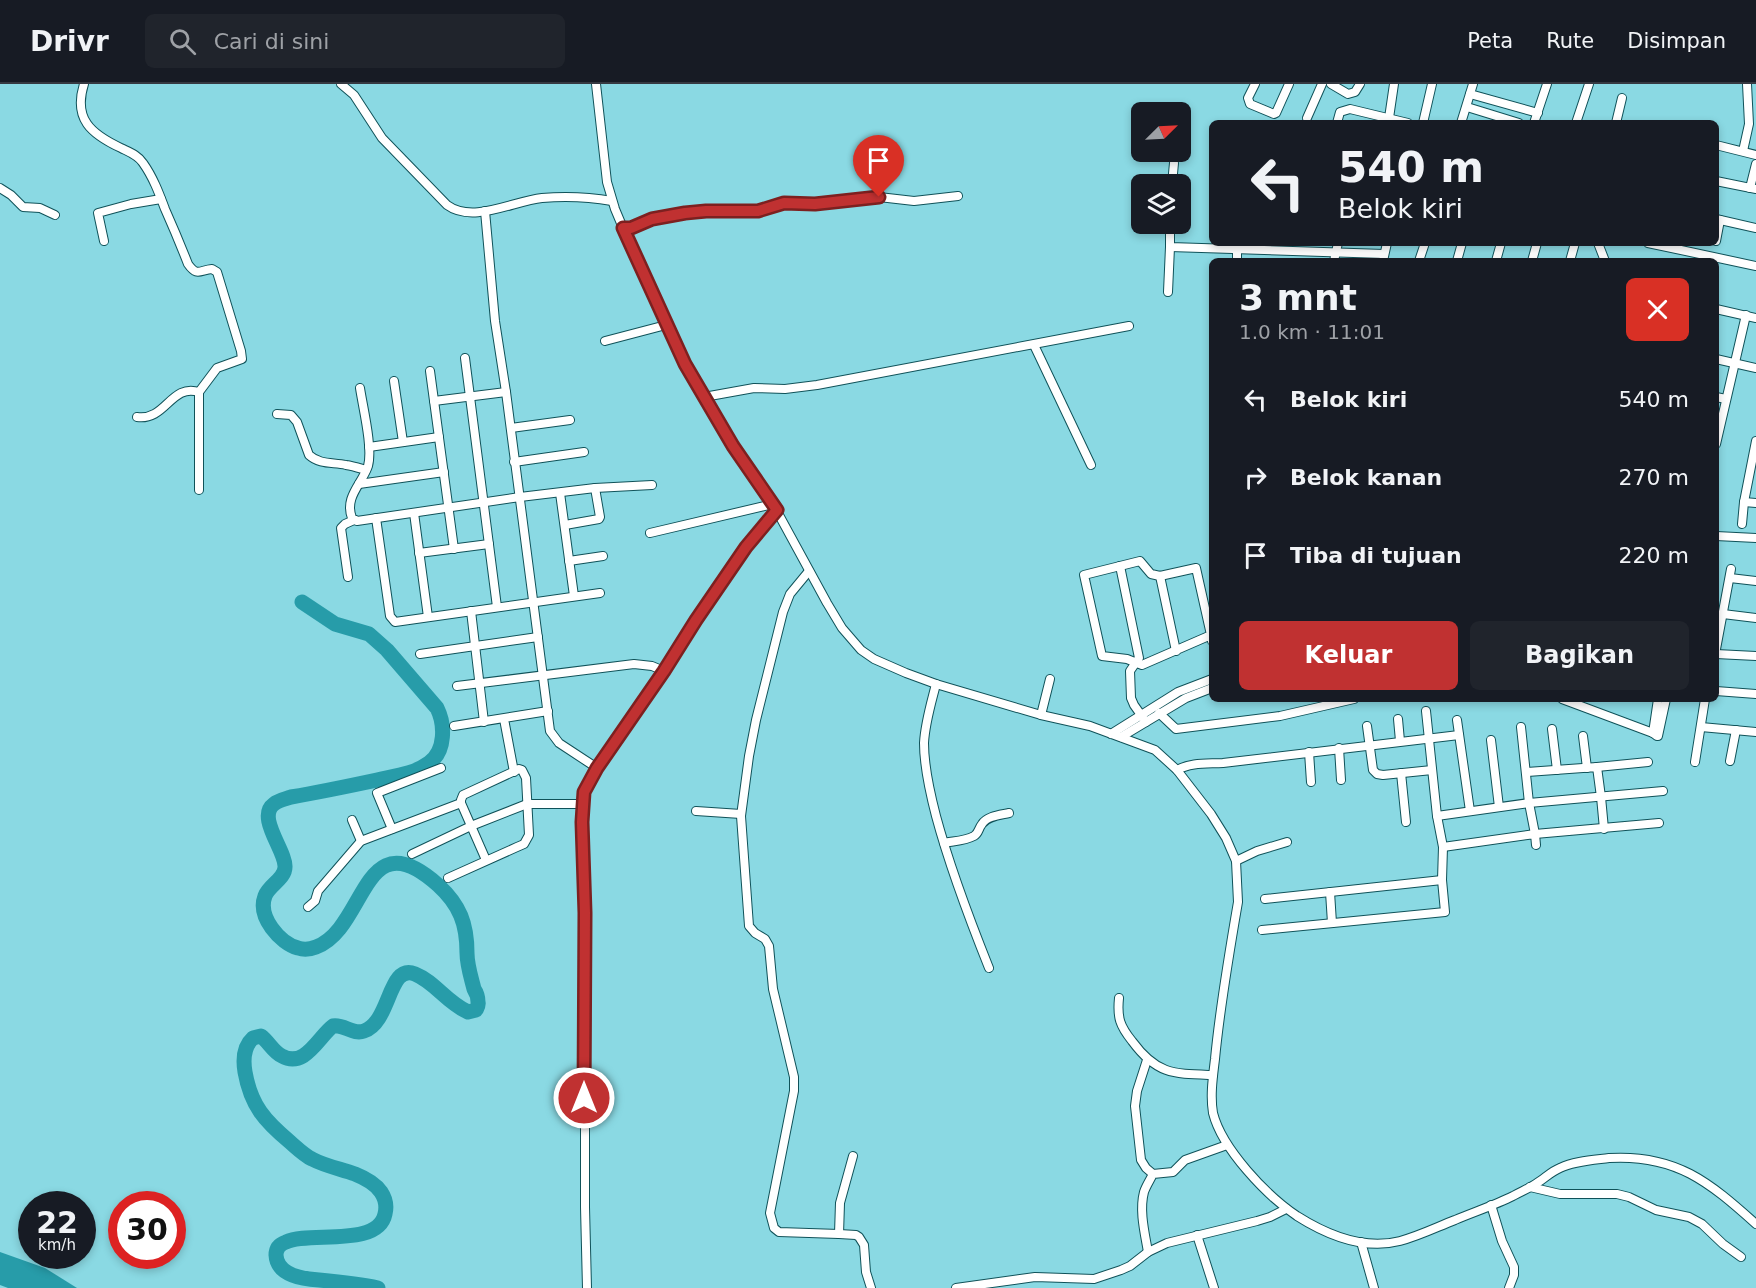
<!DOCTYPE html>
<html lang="id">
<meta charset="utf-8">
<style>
:root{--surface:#171b24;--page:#20242c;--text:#f1f3f6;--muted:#9ea1a6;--line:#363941;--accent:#c03131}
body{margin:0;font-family:"DejaVu Sans",sans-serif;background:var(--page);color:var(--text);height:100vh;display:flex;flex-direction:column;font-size:22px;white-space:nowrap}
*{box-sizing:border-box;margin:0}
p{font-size:20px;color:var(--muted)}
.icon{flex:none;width:33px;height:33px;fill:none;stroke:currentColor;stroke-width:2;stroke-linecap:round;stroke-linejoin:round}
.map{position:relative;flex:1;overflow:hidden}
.panel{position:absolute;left:1209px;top:174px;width:510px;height:444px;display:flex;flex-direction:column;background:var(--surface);border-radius:9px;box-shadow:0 3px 9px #0003}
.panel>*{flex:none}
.guide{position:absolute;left:1209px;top:36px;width:510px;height:126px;border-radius:9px;box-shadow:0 3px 9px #0003;background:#171b24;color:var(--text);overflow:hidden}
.needle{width:39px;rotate:66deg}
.buttons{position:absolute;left:1131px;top:18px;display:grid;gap:12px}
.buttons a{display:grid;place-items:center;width:60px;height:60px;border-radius:9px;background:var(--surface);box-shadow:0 3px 9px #0003;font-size:30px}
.speed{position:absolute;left:18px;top:1107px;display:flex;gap:12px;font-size:30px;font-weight:700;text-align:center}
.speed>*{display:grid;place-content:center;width:78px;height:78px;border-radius:50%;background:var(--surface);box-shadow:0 3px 9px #0003;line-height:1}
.speed small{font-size:15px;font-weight:400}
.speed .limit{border:9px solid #d22;background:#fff;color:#111}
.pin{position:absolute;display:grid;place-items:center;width:51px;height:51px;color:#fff;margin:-62px -26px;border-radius:50% 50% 50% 0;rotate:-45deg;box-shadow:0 0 6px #0007}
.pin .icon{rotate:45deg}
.me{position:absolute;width:66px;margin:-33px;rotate:0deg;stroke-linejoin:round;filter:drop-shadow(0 0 4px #0008)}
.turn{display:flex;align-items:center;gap:21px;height:126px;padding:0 30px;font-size:27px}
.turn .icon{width:78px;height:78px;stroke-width:2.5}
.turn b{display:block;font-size:42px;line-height:51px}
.round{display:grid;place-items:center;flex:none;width:63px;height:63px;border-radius:9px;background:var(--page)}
.head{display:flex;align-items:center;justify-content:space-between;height:102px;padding:0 30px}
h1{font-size:36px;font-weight:600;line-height:45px}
.cta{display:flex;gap:12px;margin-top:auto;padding:12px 30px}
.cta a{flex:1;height:69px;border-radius:9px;background:var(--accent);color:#fff;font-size:24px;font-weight:600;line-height:69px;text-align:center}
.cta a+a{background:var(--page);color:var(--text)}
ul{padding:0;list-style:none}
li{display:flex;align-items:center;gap:18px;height:78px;padding:0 30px}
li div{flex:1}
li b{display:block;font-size:22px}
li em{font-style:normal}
header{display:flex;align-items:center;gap:36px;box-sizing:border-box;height:84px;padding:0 30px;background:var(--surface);border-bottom:2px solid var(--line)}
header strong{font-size:28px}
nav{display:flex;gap:33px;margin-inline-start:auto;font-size:21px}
.search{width:420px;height:54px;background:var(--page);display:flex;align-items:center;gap:15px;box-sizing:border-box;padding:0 21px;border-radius:9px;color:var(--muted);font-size:22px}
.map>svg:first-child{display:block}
.water{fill:#279ca9}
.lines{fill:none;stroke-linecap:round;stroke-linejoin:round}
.river{stroke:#279ca9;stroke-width:15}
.minor-casing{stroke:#105259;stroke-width:10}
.minor{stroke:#fff;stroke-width:8}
.route-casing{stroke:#7d2020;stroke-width:15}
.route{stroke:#c03131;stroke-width:10}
</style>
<header>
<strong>Drivr</strong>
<div class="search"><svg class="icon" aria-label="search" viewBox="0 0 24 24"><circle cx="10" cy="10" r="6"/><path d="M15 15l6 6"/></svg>Cari di sini</div>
<nav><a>Peta</a><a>Rute</a><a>Disimpan</a></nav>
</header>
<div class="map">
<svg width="1756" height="1204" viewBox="0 0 1756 1204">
<rect width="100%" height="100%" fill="#8ad9e3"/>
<polygon class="water" points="0,1168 45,1184 77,1204 8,1204 0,1201"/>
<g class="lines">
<path class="river" d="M302,518L335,540L369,550L387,566L437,624C445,640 446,667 429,679C414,690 395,692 377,696C349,702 320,708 291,713C286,715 279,716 274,720C256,733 286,767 285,783C285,795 269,801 265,812C257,833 280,859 298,864C304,866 311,865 316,863C367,844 362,733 438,801C460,821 467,840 467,869C467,881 471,893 474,905C476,908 478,914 478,918C479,921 477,924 476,926L468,928C447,919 435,898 415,890C388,879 391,938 364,947C353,951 344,940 333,942C319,952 305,985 282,972C273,968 269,958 261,952L253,954C243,963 243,976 245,988C251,1022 265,1037 290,1058C297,1064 304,1071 312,1075C325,1082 341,1085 355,1090C365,1094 375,1099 381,1108C385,1114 387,1122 385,1130C378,1164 309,1147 286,1158C280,1160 276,1164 276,1171C277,1192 304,1195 319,1196C339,1198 359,1200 378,1204"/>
<g class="minor-casing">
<g id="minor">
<path d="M84,0C73,35 91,50 121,64C129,68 138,71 143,79C153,93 159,109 165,125C173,143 181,162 188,180C197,193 200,186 212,185L217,188L241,267L242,275L217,284L199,308V406"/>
<path d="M341,0L354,11L382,54L447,121C473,140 513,117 542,114C566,112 589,113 612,117"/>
<path d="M596,0L607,98L615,125L644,194L685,280L733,362L773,420L827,519L842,544L861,566L874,575L906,589L936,600L1041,631L1090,642L1155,666L1177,686L1211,730L1226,754L1236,777L1238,818C1229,870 1220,922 1215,975C1213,992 1210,1011 1213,1029C1222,1065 1267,1112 1297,1132C1327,1151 1365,1166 1400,1157C1419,1152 1437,1143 1455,1136C1474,1128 1495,1121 1513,1112C1522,1107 1530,1104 1537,1099C1545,1094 1552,1087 1560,1084C1574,1077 1593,1076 1609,1074C1676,1070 1709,1098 1756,1140"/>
<polyline points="1255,0 1248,14 1250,20 1274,30 1276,29 1289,0"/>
<polyline points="1331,0 1348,10 1355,8 1360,0"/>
<polyline points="1470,10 1538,29"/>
<polyline points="1467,23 1519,39"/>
<polyline points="1307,34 1322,0"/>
<polyline points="1389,34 1394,0"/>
<polyline points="1337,39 1340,28 1350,25 1408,39"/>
<polyline points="1423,39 1432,0"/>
<polyline points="1461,39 1473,0"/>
<polyline points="1534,39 1547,0"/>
<polyline points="1576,39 1589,0"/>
<polyline points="1616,39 1622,14"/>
<polyline points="1716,61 1756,71"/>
<polyline points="1743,67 1749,40 1747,0"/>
<polyline points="1716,97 1756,105"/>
<polyline points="1172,100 1174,79"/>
<polyline points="0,104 11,111 23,123 40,124 55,131"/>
<polyline points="1750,104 1756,80"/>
<polyline points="485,127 495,237 506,308 550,647 559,659 597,684"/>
<polyline points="1716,135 1756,144"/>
<polyline points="1170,140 1170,163 1384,170"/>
<polyline points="623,144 631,144 641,138 665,132 706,127 758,127 784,119 815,120 879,113 914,117 958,112"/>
<polyline points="104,157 98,129 131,120 161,115"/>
<polyline points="1716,157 1720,136"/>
<polyline points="1598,159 1605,177"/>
<polyline points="1648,159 1756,182"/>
<polyline points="1237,177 1237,159"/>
<polyline points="1334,177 1338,159"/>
<polyline points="1383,177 1387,159"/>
<polyline points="1419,177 1425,159"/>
<polyline points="1457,177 1462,159"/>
<polyline points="1496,177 1501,159"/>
<polyline points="1532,177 1537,159"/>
<polyline points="1570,177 1575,159"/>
<polyline points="1168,208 1170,163"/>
<polyline points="1716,225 1756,234"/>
<polyline points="605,257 666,241"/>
<polyline points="1034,261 1091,381"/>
<polyline points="465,274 497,523"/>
<polyline points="1716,275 1756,284"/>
<polyline points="430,287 454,465"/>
<polyline points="394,297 403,358"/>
<path d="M360,304C363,324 373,364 368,382C362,400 344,413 352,434L357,437L520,413L595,404L652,401"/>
<polyline points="704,313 754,304 785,305 817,301 1129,242"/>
<polyline points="1716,313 1726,315"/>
<polyline points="434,317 506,308"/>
<path d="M277,330L291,331L297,338L309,371C320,381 333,378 346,381C353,382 359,384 366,386"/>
<path d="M137,333C166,337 171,299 199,308"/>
<polyline points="511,344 570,336"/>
<polyline points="1716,360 1746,231"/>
<polyline points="369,363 439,353"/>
<polyline points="514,378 584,368"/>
<polyline points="359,400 444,388"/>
<polyline points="560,409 574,512"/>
<polyline points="1744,418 1756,419"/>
<polyline points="414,429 428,533"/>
<polyline points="376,434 390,532 395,538 600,509"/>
<polyline points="1742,440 1744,418 1756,357"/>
<polyline points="565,441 599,435 600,433 595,404"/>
<polyline points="650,449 773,420"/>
<polyline points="1716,452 1756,454"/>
<polyline points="419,469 489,460"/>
<polyline points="569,477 603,472"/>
<polyline points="1120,482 1139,574 1130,587 1131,614 1134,621 1146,638"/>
<polyline points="809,487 790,510 783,528 756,636 749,672 741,732 749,842 755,849 765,855 769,862 773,905 794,993 794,1007 770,1129 774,1144 779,1148 839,1150 856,1151 859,1153 864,1161 866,1188 871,1204"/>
<polyline points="1160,492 1176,567"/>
<polyline points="348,493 341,444 345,440 354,436"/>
<polyline points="1730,494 1756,497"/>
<polyline points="471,527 484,638"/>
<polyline points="1723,530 1756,534"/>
<polyline points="1211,551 1142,581 1127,575 1102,572 1084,491 1140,477 1151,490 1160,492 1196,484 1211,551 1212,557"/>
<polyline points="1716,565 1731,485"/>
<polyline points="420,570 538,553"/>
<polyline points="1716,570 1756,572"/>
<path d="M936,600C931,620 925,639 924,659C924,683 930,709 936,732C950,784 969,834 989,884"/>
<polyline points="457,602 634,580 652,582 664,587"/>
<polyline points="1716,607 1756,610"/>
<polyline points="1562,615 1653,649 1657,652 1658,652 1666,615"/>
<polyline points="1426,627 1437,732 1443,763 1535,750 1536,761"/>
<polyline points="1159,629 1176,645 1280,632 1354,615"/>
<polyline points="1041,631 1050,595"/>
<polyline points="504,635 514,688"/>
<polyline points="1398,635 1400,657"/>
<polyline points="1457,636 1470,727"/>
<polyline points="454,642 548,627"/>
<polyline points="1367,642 1373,686 1377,690 1383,691 1432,686"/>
<polyline points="1521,643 1529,719 1535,750 1659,739"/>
<polyline points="1701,643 1756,648"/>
<polyline points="1552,645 1557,686"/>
<polyline points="1653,649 1658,615"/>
<polyline points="1111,650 1178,608 1212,595"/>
<polyline points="1583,652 1587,684"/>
<polyline points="1121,653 1186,614 1212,604"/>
<polyline points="1491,656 1499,723"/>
<polyline points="1339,664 1341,696"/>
<polyline points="1309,668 1311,698"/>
<polyline points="1730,677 1736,646"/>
<polyline points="1695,678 1705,615"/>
<polyline points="1597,683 1648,678"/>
<path d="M1177,686C1191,678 1208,680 1223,679L1459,651"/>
<polyline points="1527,688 1597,683 1601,713 1604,745"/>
<polyline points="1401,689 1406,738"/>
<polyline points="696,727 741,730"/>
<polyline points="1437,732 1529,719 1663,707"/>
<polyline points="352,736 361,757"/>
<polyline points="392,745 377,709 441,684"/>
<path d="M944,759C953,757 965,757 974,752C979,749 978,745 982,740C987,732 1000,731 1009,729"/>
<polyline points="412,770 471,742 527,720 582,720"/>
<polyline points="1236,777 1257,767 1287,758"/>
<polyline points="448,794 517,763 524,760 529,751 526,694 522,686 519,685 463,711 461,716 461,719 486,776"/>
<polyline points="1330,808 1332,839"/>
<polyline points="1265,815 1442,796"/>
<polyline points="308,823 315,817 318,807 361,757 461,719"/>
<polyline points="1262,846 1445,828 1442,796 1443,763"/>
<path d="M1119,914C1117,934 1120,942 1132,957C1157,991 1174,990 1213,991"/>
<polyline points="1147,976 1137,1007 1135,1022 1141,1076 1146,1084 1153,1090"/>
<polyline points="1530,1103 1560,1110 1617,1110 1629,1113 1656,1126 1689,1133 1702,1140 1723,1160 1741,1173"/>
<polyline points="1491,1121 1502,1157 1514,1183 1514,1191 1509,1204"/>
<polyline points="839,1150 840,1119 853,1072"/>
<polyline points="1197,1151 1214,1204"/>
<polyline points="1361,1158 1374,1204"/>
<path d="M1148,1168C1145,1150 1139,1127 1144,1108C1146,1102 1150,1096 1153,1090L1173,1088L1185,1076L1227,1061"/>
<polyline points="587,1204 585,1123 585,829 581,738 584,708 597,684 664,587 696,536 746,463 777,426"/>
<polyline points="956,1204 1035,1193 1094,1195 1121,1186 1130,1182 1148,1168 1167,1159 1257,1137 1270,1133 1286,1125"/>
</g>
</g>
<use href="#minor" class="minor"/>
</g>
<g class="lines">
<g class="route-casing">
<polyline id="route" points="584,1014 585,829 582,738 584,708 597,684 664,587 696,536 746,463 777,426 733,362 685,280 623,144 631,144 652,135 685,129 706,127 758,127 784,119 815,120 879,113"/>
</g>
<use href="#route" class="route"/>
</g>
</svg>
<div class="buttons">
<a><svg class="needle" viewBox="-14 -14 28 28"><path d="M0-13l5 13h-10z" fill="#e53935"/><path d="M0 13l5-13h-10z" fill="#9ea1a6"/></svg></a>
<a><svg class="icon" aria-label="layers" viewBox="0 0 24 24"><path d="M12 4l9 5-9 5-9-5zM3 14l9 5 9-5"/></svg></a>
</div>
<div class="speed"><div>22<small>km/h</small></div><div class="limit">30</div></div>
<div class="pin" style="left:879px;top:113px;background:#d93025"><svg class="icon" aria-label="arrive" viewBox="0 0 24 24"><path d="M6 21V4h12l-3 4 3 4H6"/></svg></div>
<svg class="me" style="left:584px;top:1014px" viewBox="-20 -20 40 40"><circle r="17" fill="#c03131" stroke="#fff" stroke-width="3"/><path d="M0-11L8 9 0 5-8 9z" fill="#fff"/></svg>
<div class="guide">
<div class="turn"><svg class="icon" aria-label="left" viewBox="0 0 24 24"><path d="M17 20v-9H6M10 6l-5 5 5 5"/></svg><div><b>540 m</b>Belok kiri</div></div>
</div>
<section class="panel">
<div class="head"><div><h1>3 mnt</h1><p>1.0 km · 11:01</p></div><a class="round" style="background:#d93025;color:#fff"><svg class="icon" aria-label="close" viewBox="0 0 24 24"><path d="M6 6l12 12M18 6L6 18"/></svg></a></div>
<ul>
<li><svg class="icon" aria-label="left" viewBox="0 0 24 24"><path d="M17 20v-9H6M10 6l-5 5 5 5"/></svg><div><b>Belok kiri</b></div><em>540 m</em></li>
<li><svg class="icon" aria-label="right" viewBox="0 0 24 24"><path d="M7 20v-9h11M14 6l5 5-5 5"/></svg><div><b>Belok kanan</b></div><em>270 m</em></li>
<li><svg class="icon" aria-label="arrive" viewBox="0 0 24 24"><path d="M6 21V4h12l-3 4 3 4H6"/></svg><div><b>Tiba di tujuan</b></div><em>220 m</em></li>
</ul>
<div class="cta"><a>Keluar</a><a>Bagikan</a></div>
</section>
</div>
